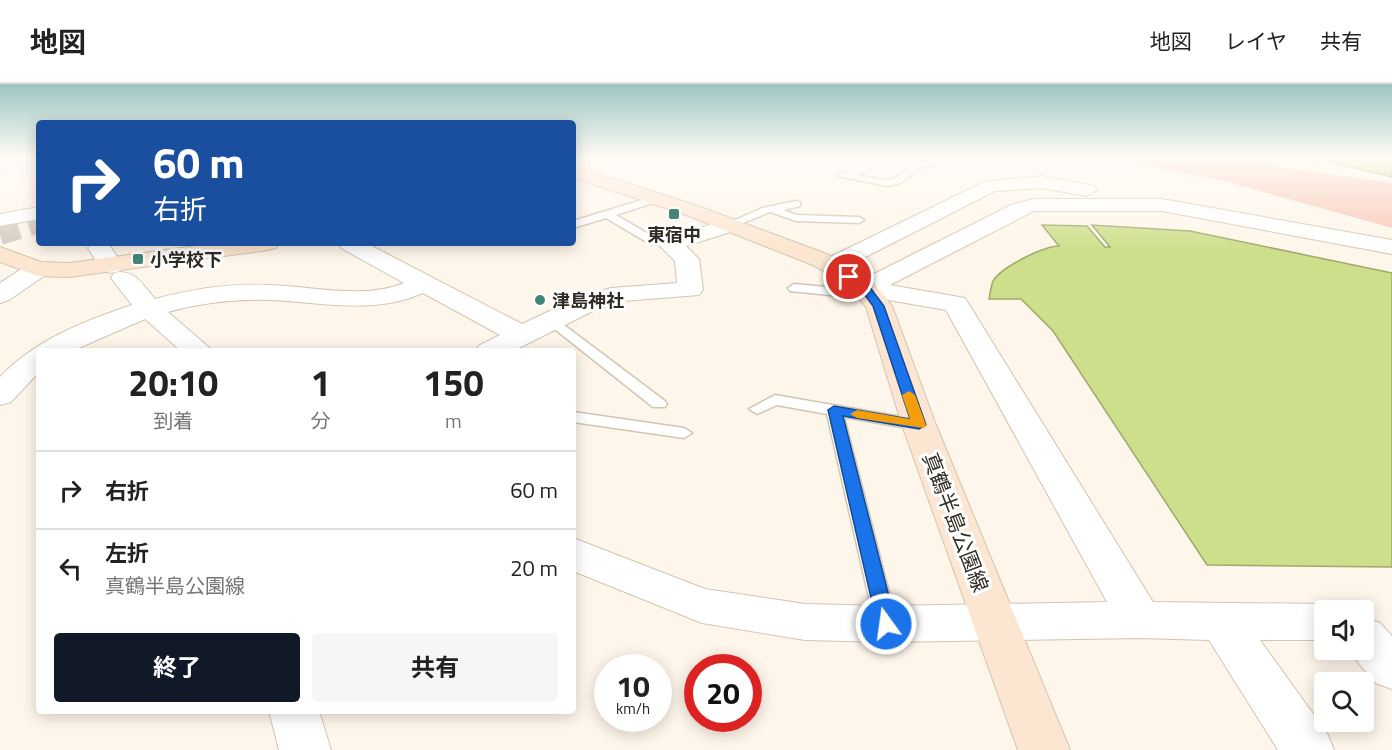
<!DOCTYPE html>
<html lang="ja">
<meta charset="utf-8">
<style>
:root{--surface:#fff;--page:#f6f6f6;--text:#222;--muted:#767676;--line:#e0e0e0;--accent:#111827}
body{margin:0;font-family:"Titillium Web","Noto Sans JP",sans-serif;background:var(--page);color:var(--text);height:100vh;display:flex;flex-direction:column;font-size:22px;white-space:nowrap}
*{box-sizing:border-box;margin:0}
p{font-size:20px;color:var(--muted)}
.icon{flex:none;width:33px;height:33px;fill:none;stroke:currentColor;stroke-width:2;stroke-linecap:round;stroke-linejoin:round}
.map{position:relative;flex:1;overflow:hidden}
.sheet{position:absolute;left:36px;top:264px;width:540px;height:366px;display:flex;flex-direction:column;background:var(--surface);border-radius:6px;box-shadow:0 3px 15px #0003}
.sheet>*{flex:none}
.guide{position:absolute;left:36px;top:36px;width:540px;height:126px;border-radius:6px;box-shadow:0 3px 15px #0003;background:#1a4fa0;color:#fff;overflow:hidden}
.tools{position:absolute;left:1314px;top:516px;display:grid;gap:12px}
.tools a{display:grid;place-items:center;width:60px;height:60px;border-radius:6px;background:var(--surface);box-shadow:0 3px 15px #0003;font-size:30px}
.speed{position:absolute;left:594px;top:570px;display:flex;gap:12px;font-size:30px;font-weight:700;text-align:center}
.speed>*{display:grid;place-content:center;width:78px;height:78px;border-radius:50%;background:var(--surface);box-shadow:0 3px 15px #0003;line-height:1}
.speed small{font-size:15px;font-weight:400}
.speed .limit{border:9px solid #d22;background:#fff;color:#111}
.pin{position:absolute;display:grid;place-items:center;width:51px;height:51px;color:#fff;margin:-26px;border:3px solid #fff;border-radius:50%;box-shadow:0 2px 6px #0007}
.me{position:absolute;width:66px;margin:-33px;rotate:346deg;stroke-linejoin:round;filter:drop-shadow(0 0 4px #0008)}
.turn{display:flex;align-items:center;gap:21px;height:126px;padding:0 18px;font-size:27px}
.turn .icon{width:78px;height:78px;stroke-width:2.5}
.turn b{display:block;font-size:42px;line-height:51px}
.eta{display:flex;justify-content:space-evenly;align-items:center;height:102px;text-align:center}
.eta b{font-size:36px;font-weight:700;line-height:42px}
.button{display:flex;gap:12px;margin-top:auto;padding:12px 18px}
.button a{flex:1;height:69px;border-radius:6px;background:var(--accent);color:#fff;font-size:24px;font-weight:700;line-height:69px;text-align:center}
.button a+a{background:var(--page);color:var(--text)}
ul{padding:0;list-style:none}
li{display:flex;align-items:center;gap:18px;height:78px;padding:0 18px;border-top:2px solid var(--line)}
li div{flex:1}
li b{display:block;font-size:22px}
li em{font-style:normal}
header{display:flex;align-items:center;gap:36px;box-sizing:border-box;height:84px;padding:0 30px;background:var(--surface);border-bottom:2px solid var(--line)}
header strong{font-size:28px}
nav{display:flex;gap:33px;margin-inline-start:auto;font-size:21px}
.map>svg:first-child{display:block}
.green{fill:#f7c7b5}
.water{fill:#cddf8b;stroke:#9ea96c;stroke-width:1.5}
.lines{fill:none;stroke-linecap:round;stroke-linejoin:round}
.highway-tunnel{stroke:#d5cdc2;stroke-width:20;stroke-dasharray:20 10;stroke-linecap:butt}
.lane-casing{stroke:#d2c5b1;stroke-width:3}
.street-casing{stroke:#d2c5b1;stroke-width:2}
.secondary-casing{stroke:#d2c5b1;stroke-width:2}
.lane{fill:#fff;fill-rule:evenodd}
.street{fill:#fff;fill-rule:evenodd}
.secondary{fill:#fde6d1;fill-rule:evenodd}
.route{fill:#1a73e8;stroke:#114b97;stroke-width:1.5}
.slow{fill:#f59e0b}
.poi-dot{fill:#448576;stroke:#fff;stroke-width:2}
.labels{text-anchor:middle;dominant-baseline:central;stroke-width:6;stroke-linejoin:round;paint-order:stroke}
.far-poi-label{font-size:18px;font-weight:bold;fill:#302b23;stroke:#fff;text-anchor:start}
.street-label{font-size:21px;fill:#302b23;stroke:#fff}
</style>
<header>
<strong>地図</strong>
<nav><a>地図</a><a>レイヤ</a><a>共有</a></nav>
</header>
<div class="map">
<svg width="1392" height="666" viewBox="0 0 1392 666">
<rect width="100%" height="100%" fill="#fef6ea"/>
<polygon class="green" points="1136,73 1254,73 1280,83 1392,99 1392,144 1221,96 1155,84 1131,76"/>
<g class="water">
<polygon points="1310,73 1392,73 1392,93"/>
<path d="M1042,141L1087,142L1105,163H1110L1092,141L1190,147L1392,189V483L1207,481L1053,247L1021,215H989C990,210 991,202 993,197C1001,183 1044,162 1059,162Z"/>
</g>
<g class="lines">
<polyline class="highway-tunnel" points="0,151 39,139"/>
<g class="lane-casing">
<g id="lane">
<polygon points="951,73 974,73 922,83 900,99 887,102 838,92 843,89 887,96 894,95 916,79"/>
<polygon points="1015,73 1027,73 1028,75 1024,78"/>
<polygon points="655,112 660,115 659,117 616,131 657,155 673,158 673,162 650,160 606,134 573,144 573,137"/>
<polygon points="796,117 800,118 800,122 783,126 797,131 859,133 864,136 859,139 796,137 770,128 733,143 724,141 762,124"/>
<polygon points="794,200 870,207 876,211 870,215 790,207 788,204"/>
<polygon points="552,232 665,317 667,320 665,323 653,323 547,239 545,236"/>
<polygon points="775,311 919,336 927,341 919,346 844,333 897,540 894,546 886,549 878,546 875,540 827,330 777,321 757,330 749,325"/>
<polygon points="573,328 684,344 692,349 684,354 573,338"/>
</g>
</g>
<g class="street-casing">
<g id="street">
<polygon points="26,73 23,77 0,85 0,74"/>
<polygon points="822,73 845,73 856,79 868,73 892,73 856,92"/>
<polygon points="1042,92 1094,102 1097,106 1087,112 1042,104 995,107 840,186 832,188 824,186 820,181 824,176 984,98"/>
<polygon points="1033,115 1162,115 1392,156 1392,170 1162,127 1034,127 890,201 965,214 1153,518 1324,520 1340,525 1324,526 1324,556 1260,556 1327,649 1334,666 1278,666 1209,556 1140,554 886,558 805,556 702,539 573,487 573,454 705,505 805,520 886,522 1107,518 946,226 865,212 856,209 852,204 856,199 1011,121"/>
<polygon points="39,123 39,135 0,142 0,130"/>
<path d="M729,135L737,136L740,141L737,146L686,162L699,175L703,206L699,211L623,217L595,226L513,267H475L480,261L500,251L423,209C374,231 321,218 269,216C235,215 201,219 168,228L213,267H181L145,235L72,267H39V288L11,318L0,321V293C35,256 84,237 132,221L111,194L114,189C134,184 143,201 155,215C192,205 230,199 268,201C312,202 363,216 404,199L341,164L338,159H366L522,240L577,214L611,204L677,199L675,177L658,160L661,155Z"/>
<polygon points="92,159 108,159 123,182 120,187 111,189 102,187 88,164"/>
<polygon points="38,178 47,180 50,185 47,190 9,216 0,219 0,199 29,180"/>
<polygon points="1364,533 1380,539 1392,552 1392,605 1375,599 1348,566 1364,566"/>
<polygon points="269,627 319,627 331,666 279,666"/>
</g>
</g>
<g class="secondary-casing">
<g id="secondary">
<path d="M573,82L695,121L824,169L840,176L874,199L892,222L936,341L1070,666H1018L902,341L866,223C851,203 830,189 808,179L681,129L573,94Z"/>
<polygon points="217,159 279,159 276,164 268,166 69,193 38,192 0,178 0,163 41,178 69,179"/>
</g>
</g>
<use href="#lane" class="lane"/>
<use href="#street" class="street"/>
<use href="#secondary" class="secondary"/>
</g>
<linearGradient id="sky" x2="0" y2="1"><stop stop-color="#9dc5c3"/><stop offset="0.44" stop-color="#fffbf6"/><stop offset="1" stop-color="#fffbf6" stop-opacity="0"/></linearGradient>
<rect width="1392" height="166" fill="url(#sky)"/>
<polygon class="route" points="845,191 852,191 869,202 884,222 926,341 919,345 843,332 896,540 893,545 886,548 880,545 877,540 828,326 834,322 910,335 873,222 862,207 845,195"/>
<polygon class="slow" points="909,307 915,311 926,341 924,344 857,334 850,330 857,326 910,335 902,311"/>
<g class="poi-dot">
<rect x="668" y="124" width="12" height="12" rx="3"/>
<rect x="132" y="169" width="12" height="12" rx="3"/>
<circle cx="540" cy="216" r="6"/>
</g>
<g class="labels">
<g class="far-poi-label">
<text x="674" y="150" text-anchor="middle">東宿中</text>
<text x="150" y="175">小学校下</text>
<text x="552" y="216">津島神社</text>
</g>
<g class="street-label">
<text transform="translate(956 438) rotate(69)">真鶴半島公園線</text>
</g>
</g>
</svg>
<div class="tools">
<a><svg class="icon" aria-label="sound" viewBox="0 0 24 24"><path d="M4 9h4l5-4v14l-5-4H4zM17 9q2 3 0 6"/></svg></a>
<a><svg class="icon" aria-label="search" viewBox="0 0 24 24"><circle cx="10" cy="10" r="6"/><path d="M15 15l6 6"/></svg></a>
</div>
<div class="speed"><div>10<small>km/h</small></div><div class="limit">20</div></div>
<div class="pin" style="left:849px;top:193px;background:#d93025"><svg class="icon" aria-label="arrive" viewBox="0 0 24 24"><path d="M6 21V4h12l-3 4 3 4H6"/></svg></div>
<svg class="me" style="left:886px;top:540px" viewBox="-20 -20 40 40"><circle r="17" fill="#1a73e8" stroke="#fff" stroke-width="3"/><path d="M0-11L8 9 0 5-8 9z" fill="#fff"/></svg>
<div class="guide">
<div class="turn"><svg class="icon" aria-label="right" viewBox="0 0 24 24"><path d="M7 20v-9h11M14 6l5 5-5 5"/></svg><div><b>60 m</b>右折</div></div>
</div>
<section class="sheet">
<div class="eta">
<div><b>20:10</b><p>到着</p></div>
<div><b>1</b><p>分</p></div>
<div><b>150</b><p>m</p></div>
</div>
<ul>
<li><svg class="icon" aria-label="right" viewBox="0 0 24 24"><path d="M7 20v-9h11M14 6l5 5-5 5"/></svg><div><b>右折</b></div><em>60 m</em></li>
<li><svg class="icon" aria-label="left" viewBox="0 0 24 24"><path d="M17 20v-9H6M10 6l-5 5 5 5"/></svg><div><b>左折</b><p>真鶴半島公園線</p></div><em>20 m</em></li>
</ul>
<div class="button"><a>終了</a><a>共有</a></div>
</section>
</div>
